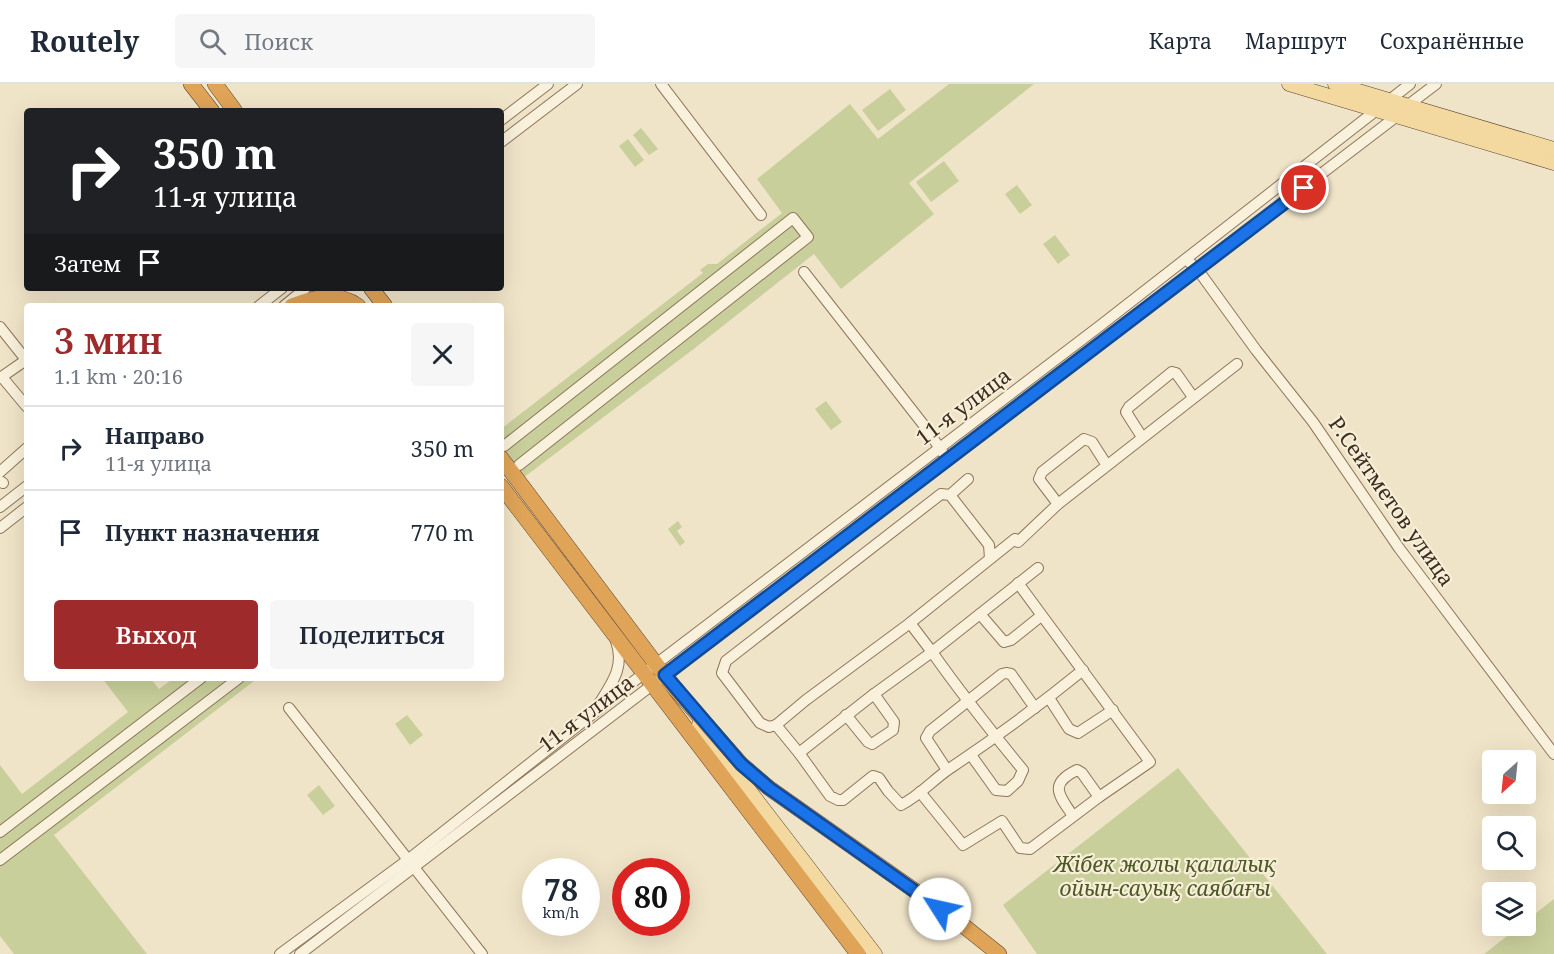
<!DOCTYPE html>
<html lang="ru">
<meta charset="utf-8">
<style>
:root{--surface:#fff;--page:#f6f6f7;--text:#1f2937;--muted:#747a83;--line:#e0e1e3;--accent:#9e2a2b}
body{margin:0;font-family:"Noto Serif",serif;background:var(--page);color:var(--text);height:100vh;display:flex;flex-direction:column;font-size:22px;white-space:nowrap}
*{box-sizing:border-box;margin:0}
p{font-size:20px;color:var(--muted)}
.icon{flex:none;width:33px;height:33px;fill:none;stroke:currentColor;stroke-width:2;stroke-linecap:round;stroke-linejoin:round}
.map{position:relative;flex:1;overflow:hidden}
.panel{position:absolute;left:24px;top:219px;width:480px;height:378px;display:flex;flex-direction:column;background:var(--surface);border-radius:6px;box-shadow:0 6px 24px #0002}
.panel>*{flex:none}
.hud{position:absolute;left:24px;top:24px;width:480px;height:183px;border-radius:6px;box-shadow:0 6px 24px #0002;background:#202124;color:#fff;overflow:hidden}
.needle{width:39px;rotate:207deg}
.buttons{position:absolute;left:1482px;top:666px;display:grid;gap:12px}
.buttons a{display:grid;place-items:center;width:54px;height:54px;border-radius:6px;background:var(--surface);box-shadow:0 6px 24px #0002;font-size:30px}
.speed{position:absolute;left:522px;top:774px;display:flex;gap:12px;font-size:30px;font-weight:700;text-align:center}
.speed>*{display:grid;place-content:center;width:78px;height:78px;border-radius:50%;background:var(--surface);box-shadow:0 6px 24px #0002;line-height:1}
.speed small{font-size:15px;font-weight:400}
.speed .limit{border:9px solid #d22;background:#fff;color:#111}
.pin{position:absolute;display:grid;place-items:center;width:51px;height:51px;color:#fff;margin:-26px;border:3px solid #fff;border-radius:50%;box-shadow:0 2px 6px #0007}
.me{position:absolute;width:66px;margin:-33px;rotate:305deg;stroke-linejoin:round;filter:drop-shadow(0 0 4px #0008)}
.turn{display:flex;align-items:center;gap:21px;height:126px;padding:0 30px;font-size:27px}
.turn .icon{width:78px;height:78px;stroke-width:2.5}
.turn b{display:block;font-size:42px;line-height:51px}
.then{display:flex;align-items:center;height:57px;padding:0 30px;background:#0003;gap:12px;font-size:22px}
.round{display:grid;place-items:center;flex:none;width:63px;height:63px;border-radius:6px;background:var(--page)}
.overview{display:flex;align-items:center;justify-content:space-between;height:102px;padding:0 30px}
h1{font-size:36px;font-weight:600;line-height:45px;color:var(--accent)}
.button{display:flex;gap:12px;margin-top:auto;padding:12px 30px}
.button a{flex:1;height:69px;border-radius:6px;background:var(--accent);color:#fff;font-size:24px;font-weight:600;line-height:69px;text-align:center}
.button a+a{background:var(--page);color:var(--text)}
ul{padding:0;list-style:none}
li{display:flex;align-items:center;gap:18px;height:84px;padding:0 30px;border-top:2px solid var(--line)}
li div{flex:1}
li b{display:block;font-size:22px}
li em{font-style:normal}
header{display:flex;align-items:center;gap:36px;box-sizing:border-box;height:84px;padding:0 30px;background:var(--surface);border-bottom:2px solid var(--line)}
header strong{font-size:28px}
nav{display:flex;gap:33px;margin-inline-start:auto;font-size:21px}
.search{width:420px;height:54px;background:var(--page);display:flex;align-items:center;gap:15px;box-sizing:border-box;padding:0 21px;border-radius:6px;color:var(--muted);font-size:22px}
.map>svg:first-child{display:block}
.green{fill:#c9cf9b}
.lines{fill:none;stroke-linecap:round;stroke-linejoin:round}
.minor-casing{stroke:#8d765c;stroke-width:12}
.major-casing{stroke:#5b4430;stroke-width:15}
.highway-casing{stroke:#5b4430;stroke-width:16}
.minor{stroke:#faf1dc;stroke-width:10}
.major{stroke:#f3d9a0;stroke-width:14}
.highway{stroke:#e0a458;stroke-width:15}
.route-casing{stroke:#114b97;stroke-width:15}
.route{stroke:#1a73e8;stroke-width:10}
.labels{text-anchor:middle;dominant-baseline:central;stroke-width:4.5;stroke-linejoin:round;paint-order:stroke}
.street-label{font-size:21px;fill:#3d2e20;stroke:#f7eed8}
.park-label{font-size:21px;font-style:italic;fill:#4d5a26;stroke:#f7eed8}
</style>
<header>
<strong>Routely</strong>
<div class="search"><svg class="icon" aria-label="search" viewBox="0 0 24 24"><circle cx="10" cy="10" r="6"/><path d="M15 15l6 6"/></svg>Поиск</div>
<nav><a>Карта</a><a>Маршрут</a><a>Сохранённые</a></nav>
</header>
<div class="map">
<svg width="1554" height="870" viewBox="0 0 1554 870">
<rect width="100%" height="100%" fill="#f0e4c8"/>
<g class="green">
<polygon points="949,0 1034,0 909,99 934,130 841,205 814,170 695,264 523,394 501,368 501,345 703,189 700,186 708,180 717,180 782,129 757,95 850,20 878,55"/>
<polygon points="890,5 906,26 878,47 862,26"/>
<polygon points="641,44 658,65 649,71 633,51"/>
<polygon points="628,55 644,76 635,83 619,62"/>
<polygon points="944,77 959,97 931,118 916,98"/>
<polygon points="1017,101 1032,121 1020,130 1005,110"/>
<polygon points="1055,151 1070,171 1058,180 1043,160"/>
<polygon points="826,317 842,338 831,346 815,325"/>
<polygon points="678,437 682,443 677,447 685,458 680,462 668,445"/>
<polygon points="102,594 150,594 159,605 174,594 258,594 54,751 147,870 14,870 0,852 0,681 22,710 128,628"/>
<polygon points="407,631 423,651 410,661 395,640"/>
<polygon points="1178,684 1327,870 1037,870 1003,821"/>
<polygon points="319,701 335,722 323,731 307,711"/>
<polygon points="1554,815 1554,870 1484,870 1520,842 1526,842 1526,837"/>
</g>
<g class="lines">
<g class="minor-casing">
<g id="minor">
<polyline points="661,0 761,131"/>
<polyline points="501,36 548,0"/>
<polyline points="501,58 577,0"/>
<polyline points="1186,175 1198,186 1256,266 1313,338 1399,464 1554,670"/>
<polyline points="804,188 926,344 943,369"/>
<polyline points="259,222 282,204"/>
<polyline points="284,222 306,204"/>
<polyline points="0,243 27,277"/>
<polyline points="2,293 27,323"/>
<polyline points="0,294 26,276"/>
<polyline points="1142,353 1126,328 1129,323 1172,288 1176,289 1193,313"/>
<polyline points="504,362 793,134 808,153 519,381"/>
<polyline points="0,388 27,364"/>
<polyline points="0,397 3,399"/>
<polyline points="950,411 968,395"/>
<polyline points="1058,420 1039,395 1042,388 1084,355 1092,358 1106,380"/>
<polyline points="0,423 27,402"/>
<polyline points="0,444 27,423"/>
<polyline points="1018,458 1058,420 1237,280"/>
<polyline points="990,475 989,461 950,411 941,410 726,577 722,589 760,639 769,643 776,641 806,616 910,539 1015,455"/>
<polyline points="980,530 1004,558 1011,556 1041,532"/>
<polyline points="910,539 932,568 1038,484"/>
<polyline points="1049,614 1069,645 1078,649 1113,626"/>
<path d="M599,620C612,599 625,583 616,557"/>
<polyline points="289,624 482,870"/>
<polyline points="846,631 868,658 872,660 893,646 894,638 874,610"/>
<polyline points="776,641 799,669"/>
<path d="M971,671L996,706L1007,707L1018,697L1023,686C991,647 961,609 932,568L874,610L799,669L830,712L838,716H843L873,692L879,694L888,707L901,721C919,712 933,696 949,685C995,654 1040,621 1083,586"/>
<polyline points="947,686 926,654 930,647 1002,590 1006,589 1011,590 1035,624"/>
<polyline points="920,708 963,761 1002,737 1020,764 1030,765 1099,713 1150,678 1018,499"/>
<path d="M1073,732C1059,711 1048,700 1077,686L1082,689L1099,713"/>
<polyline points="0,748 201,594"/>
<polyline points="0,776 239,594"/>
<polyline points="280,870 409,775 643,590 1101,241 1410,0"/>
<path d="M300,870C666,592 1031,311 1397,32L1407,22L1436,0"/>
</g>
</g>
<g class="major-casing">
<g id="major">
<polyline points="1289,0 1554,79"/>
<polyline points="1335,0 1554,65"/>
<polyline points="699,641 875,870"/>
</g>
</g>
<g class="highway-casing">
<g id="highway">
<polyline points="191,0 212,27"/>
<polyline points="215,0 235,27"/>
<polyline points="371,204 385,222"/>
<path d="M292,222C316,213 336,207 358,222"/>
<polyline points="501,374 671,600 741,680 769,704 955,835 999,870"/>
<polyline points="501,402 858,870"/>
</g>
</g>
<use href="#minor" class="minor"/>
<use href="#major" class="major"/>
<use href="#highway" class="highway"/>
</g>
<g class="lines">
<g class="route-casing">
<polyline id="route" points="940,825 769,704 741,680 665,591 1304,104"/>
</g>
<use href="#route" class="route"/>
</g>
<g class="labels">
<g class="street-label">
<text transform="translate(963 322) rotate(-37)">11-я улица</text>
<text transform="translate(1392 417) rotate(55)">Р.Сейтметов улица</text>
<text transform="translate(586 629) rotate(-37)">11-я улица</text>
</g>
<g class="park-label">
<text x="1165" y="780">Жібек жолы қалалық<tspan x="1165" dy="24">ойын-сауық саябағы</tspan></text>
</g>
</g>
</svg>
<div class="buttons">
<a><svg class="needle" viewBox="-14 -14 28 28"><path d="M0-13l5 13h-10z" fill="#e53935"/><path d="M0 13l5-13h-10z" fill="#747a83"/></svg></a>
<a><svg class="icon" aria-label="search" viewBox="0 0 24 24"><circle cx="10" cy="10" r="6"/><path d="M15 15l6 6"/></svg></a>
<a><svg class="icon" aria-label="layers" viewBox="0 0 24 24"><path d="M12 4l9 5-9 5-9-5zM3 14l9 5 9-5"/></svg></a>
</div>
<div class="speed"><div>78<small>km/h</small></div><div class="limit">80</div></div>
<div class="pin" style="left:1304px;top:104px;background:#d93025"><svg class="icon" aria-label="arrive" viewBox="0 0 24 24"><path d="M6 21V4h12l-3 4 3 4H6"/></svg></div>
<svg class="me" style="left:940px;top:825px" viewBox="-20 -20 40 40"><circle r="19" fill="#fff"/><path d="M0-13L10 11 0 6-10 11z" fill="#1a73e8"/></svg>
<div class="hud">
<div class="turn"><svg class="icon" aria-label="right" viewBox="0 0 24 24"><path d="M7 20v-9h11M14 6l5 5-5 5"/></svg><div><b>350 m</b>11-я улица</div></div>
<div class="then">Затем<svg class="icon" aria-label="arrive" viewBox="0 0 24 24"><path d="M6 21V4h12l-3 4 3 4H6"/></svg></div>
</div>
<section class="panel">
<div class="overview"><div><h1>3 мин</h1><p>1.1 km · 20:16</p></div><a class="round"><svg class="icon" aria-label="close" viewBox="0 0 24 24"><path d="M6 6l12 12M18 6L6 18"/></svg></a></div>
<ul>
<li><svg class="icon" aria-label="right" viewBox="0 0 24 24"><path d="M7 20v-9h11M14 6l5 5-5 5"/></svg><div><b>Направо</b><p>11-я улица</p></div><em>350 m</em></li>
<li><svg class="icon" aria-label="arrive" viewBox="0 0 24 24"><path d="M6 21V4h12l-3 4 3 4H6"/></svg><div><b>Пункт назначения</b></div><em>770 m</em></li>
</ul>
<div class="button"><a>Выход</a><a>Поделиться</a></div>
</section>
</div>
